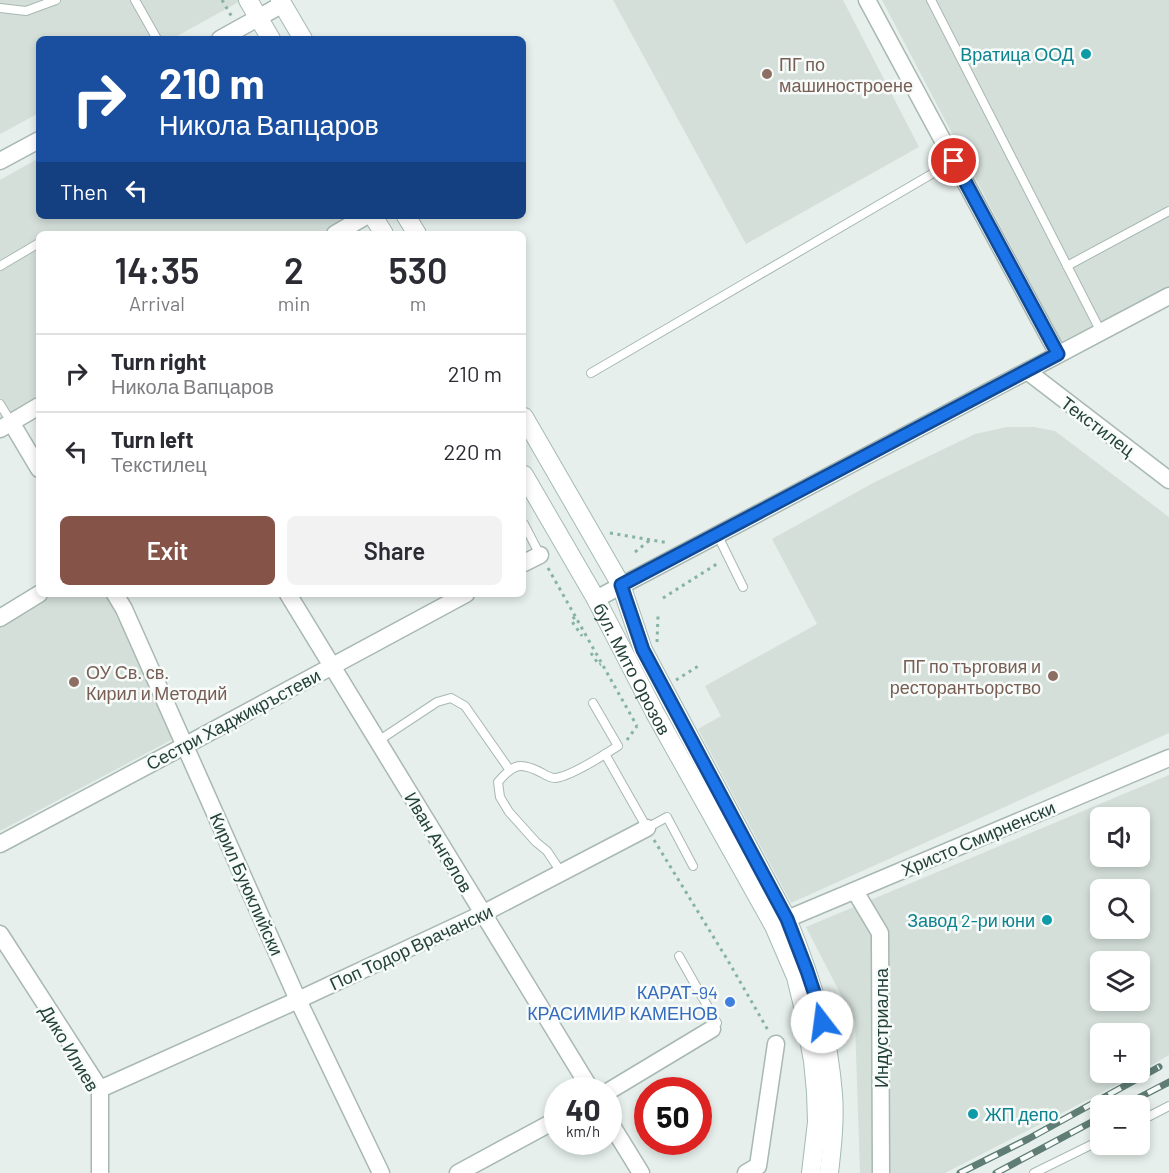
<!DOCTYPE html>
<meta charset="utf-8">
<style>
:root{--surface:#fff;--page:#f2f2f3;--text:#2b2b33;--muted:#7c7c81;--line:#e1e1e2;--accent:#855347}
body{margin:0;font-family:Barlow,sans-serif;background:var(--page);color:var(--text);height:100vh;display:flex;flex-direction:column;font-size:22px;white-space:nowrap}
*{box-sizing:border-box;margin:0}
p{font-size:20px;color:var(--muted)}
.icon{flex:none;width:33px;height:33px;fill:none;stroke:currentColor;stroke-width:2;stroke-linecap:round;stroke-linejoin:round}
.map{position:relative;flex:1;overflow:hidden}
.details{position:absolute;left:36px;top:231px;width:490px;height:366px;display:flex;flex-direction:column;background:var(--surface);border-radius:9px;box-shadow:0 3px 9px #0003}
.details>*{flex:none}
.hud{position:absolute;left:36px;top:36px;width:490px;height:183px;border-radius:9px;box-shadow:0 3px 9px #0003;background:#1a4fa0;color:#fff;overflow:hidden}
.buttons{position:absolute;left:1090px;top:807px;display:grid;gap:12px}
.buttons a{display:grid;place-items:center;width:60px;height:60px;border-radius:9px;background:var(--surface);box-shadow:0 3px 9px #0003;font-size:30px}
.speed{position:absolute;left:544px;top:1077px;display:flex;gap:12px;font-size:30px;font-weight:700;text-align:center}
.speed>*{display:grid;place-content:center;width:78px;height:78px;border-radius:50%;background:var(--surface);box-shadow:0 3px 9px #0003;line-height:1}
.speed small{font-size:15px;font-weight:400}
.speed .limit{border:9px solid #d22;background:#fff;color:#111}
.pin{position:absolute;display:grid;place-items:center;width:51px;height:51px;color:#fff;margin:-26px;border:3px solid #fff;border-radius:50%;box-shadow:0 2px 6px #0007}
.me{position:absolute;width:66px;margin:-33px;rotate:345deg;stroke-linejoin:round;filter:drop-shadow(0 0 4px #0008)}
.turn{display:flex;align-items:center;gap:21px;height:126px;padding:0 24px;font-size:27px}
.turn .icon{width:78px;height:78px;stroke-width:2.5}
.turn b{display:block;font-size:42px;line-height:51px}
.then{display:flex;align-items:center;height:57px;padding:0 24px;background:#0003;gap:12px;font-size:22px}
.eta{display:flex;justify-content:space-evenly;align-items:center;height:102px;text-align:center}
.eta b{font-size:36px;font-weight:600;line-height:42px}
.button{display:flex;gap:12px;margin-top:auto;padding:12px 24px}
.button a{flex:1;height:69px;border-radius:9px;background:var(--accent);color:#fff;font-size:24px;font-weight:600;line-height:69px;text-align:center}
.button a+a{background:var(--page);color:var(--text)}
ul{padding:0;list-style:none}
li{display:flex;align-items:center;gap:18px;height:78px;padding:0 24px;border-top:2px solid var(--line)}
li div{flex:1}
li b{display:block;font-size:22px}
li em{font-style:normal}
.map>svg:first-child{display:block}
.built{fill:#d4dfda;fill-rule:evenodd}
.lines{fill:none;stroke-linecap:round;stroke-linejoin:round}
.service-casing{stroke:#a8b8b2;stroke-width:10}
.minor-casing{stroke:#a8b8b2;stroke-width:19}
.secondary-casing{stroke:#a4bbb3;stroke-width:20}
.path{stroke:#86b3a5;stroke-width:3;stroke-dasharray:3 4.5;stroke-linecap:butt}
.service{stroke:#fff;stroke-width:8}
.minor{stroke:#fff;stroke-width:16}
.secondary{stroke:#fff;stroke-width:18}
.rail-casing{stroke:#5f7d75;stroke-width:7}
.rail{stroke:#f7fbf9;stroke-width:4.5;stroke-dasharray:14;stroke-linecap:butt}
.route-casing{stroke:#114b97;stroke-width:15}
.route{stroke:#1a73e8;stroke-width:10}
.culture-dot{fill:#0f9aa8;stroke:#f7fbf9;stroke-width:2}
.education-dot{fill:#8d6e63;stroke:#f7fbf9;stroke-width:2}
.shop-dot{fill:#3f7fe0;stroke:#f7fbf9;stroke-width:2}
.labels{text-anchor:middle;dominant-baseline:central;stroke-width:5;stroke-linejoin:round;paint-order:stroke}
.culture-label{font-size:18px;fill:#0d838f;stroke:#f7fbf9;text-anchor:end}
.education-label{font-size:18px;fill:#785e54;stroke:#f7fbf9;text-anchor:start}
.street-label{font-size:18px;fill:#24423a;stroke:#f7fbf9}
.shop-label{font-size:18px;fill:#366cbe;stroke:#f7fbf9;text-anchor:end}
</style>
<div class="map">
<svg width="1169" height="1173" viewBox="0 0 1169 1173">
<rect width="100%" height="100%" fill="#e6efeb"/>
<g class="built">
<polygon points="0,0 242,0 172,39 39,39 39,113 0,134"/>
<polygon points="613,0 843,0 919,147 746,244"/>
<polygon points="882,0 1169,0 1169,296 1065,349"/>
<polygon points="39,158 39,216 351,216 320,234 39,234 39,395 0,418 0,180"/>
<polygon points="1007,427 1034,427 1055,431 1169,517 1169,733 791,903 698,729 721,716 705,686 817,624 772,539 873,483 975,434"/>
<polygon points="54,594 105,594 119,619 175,738 0,831 0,627"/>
<path d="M1169,775V1055L1140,1072V1034H1101V1072L1138,1073L1101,1093L945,1173H860L855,1022L806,927ZM1101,818H1140V856H1101ZM1101,890H1140V928H1101ZM1101,962H1140V1000H1101Z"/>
</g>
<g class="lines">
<g class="service-casing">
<g id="service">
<polyline points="135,0 157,39"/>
<polyline points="931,0 1101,332"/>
<polyline points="0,8 26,11 56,0"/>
<polyline points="0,266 39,243"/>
<polyline points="1067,266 1169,211"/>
<polyline points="591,373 954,161"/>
<polyline points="0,404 11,422"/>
<polyline points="524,524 540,555"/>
<polyline points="717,534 743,587"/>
<polyline points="378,741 437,702 451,698 465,706 509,769"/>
<polyline points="605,754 647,828 667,817 693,866"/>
<path d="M561,872L547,851L536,842L509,812L500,797L498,782C514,763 521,762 542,773C547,776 551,778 555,778C570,777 604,755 618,746L593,703"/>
<polyline points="679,956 717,1023 712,1029"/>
<polyline points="1140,1121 1169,1106"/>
<polyline points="1034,1173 1101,1140"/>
</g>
</g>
<g class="minor-casing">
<g id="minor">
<polyline points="867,0 1058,354"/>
<polyline points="220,39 283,4"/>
<polyline points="0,161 39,140"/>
<polyline points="335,234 366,216"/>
<polyline points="1027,371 1169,480"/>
<polyline points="11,422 39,469"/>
<polyline points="0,429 39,406"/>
<polyline points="524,563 540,555"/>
<polyline points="115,594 124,609 298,1000 381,1173"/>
<polyline points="288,594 591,1090"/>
<polyline points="596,599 1169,296"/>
<polyline points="0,618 39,594"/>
<polyline points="0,844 186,745 466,594"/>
<polyline points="855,891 880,933 881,1173"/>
<polyline points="787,919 1169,758"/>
<polyline points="0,934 100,1089 100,1173"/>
<polyline points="100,1089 298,1000 482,914 647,828"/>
<polyline points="609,1091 712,1029"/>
<polyline points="609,1121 641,1173"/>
<polyline points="458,1173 558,1119"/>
<polyline points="746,1173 758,1166 776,1044"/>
</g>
</g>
<g class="secondary-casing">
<g id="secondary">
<polyline points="248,0 271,39"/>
<polyline points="280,0 303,39"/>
<polyline points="373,216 384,234"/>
<polyline points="406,216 417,234"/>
<path d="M524,417L621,585L643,650L787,919C811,977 828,1031 833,1094C835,1120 832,1147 829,1173"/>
<path id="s1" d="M524,475L596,599L655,713L774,926L796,977L803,1006L813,1061L816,1092L817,1122L811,1173"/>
</g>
</g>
<g class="path">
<polyline points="222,0 232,17"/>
<polyline points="610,533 669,543"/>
<polyline points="635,552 650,540"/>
<polyline points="548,568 637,726"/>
<polyline points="663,598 720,562"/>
<polyline points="575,617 571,620 582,636"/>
<polyline points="657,642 658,616"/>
<polyline points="591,653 599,665 601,664"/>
<polyline points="676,680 700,665"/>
<polyline points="627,740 637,726"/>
<polyline points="654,840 727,959 769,1032"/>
</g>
<use href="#service" class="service"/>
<use href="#minor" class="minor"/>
<use href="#secondary" class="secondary"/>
<g class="rail-casing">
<g id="rail">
<polyline points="1123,1106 1169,1082"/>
<polyline points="960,1173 1028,1139 1159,1067"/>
<polyline points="996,1173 1101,1117"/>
</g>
</g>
<use href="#rail" class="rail"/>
</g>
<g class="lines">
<g class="route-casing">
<polyline id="route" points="822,1022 819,1007 807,971 787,919 643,650 621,585 1058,354 954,161"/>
</g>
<use href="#route" class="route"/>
</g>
<g class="culture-dot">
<circle cx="1086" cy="54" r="6"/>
<circle cx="1047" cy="920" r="6"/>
<circle cx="973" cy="1114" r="6"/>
</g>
<g class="education-dot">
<circle cx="767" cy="74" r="6"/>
<circle cx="1053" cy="676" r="6"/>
<circle cx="74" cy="682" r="6"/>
</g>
<circle class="shop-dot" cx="730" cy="1002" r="6"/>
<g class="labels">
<g class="culture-label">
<text x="1074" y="54">Вратица ООД</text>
<text x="1035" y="920">Завод 2-ри юни</text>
<text x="985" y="1114" text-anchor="start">ЖП депо</text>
</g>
<g class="education-label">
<text x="779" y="64">ПГ по<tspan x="779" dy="21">машиностроене</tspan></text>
<text x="1041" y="666" text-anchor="end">ПГ по търговия и<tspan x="1041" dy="21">ресторантьорство</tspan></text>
<text x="86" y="672">ОУ Св. св.<tspan x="86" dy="21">Кирил и Методий</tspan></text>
</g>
<g class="street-label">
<text transform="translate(1098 426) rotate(37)">Текстилец</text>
<text stroke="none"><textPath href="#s1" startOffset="222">бул. Мито Орозов</textPath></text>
<text transform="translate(233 719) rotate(-28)">Сестри Хаджикръстеви</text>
<text transform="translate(978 838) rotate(-23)">Христо Смирненски</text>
<text transform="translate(439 842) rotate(59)">Иван Ангелов</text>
<text transform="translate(247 884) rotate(66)">Кирил Буюклийски</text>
<text transform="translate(411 947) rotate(-25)">Поп Тодор Врачански</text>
<text transform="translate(881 1028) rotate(-90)">Индустриална</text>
<text transform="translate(70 1048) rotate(59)">Дико Илиев</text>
</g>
<g class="shop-label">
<text x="718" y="992">КАРАТ-94<tspan x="718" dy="21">КРАСИМИР КАМЕНОВ</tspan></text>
</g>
</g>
</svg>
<div class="buttons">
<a><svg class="icon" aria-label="sound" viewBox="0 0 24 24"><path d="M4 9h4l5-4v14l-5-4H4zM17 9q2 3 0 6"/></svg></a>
<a><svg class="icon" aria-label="search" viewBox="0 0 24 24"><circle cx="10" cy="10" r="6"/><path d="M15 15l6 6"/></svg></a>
<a><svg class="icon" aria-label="layers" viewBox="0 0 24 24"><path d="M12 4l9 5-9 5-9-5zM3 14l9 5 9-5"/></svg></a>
<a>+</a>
<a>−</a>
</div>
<div class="speed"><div>40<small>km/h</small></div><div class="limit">50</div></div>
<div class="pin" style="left:954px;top:161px;background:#d93025"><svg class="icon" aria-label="arrive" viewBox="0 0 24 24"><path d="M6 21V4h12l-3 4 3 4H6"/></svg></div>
<svg class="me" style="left:822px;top:1022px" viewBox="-20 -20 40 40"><circle r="19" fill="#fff"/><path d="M0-13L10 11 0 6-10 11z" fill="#1a73e8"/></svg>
<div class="hud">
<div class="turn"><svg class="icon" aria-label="right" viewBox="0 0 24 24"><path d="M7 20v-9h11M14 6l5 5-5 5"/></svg><div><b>210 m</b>Никола Вапцаров</div></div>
<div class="then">Then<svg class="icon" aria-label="left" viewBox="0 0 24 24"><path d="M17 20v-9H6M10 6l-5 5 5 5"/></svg></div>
</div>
<section class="details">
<div class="eta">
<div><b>14:35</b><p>Arrival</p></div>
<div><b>2</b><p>min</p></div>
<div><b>530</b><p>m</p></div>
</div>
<ul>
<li><svg class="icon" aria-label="right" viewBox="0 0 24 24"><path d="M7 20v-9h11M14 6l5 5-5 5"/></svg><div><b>Turn right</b><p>Никола Вапцаров</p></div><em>210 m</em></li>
<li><svg class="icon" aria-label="left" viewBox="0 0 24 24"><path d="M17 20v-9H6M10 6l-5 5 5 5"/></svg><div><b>Turn left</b><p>Текстилец</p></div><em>220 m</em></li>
</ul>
<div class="button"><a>Exit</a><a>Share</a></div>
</section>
</div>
